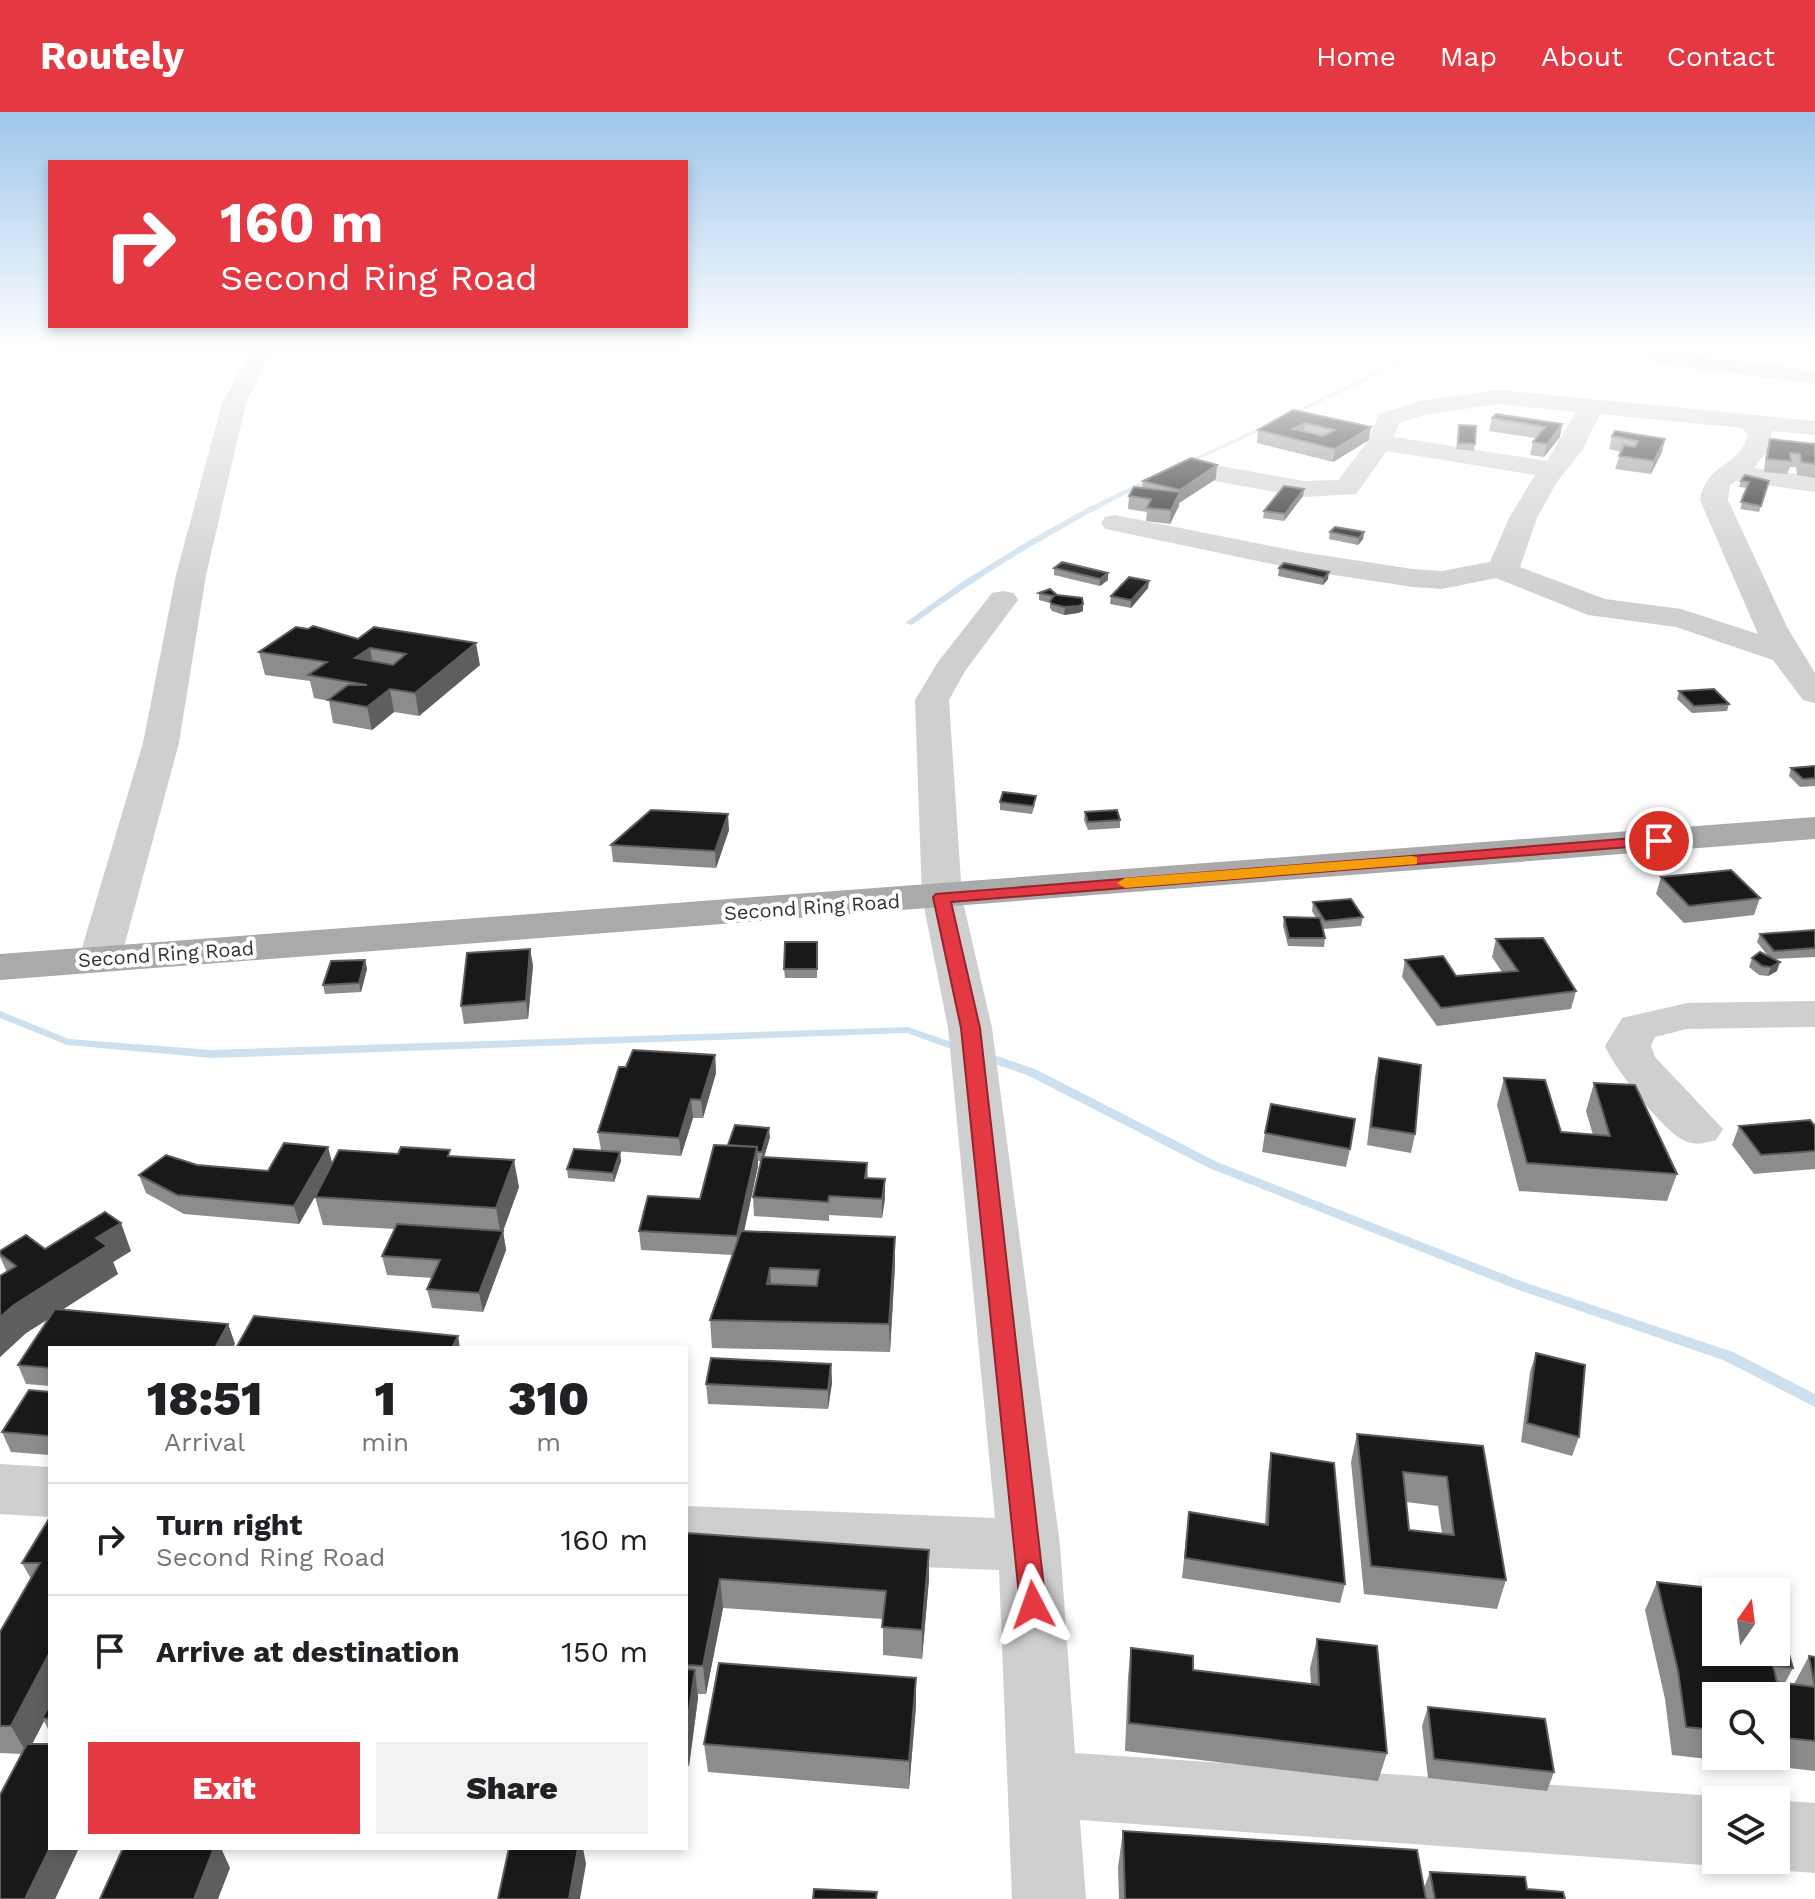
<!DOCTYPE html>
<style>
:root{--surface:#fff;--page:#f2f2f2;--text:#202124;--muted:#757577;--line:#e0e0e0;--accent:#e43943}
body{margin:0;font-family:"Work Sans",sans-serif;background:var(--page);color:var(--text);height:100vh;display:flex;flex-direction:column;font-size:30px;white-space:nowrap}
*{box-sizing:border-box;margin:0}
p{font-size:26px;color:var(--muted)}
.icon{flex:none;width:44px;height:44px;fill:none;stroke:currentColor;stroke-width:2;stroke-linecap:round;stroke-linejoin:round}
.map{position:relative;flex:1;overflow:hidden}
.panel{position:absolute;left:48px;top:1234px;width:640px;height:504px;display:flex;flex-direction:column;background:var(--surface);border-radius:0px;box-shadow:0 4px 12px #0003}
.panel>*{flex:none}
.hud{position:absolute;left:48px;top:48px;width:640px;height:168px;border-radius:0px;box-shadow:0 4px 12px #0003;background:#e43943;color:#fff;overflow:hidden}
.needle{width:52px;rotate:14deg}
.controls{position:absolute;left:1702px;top:1466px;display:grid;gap:16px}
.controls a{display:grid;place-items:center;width:88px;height:88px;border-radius:0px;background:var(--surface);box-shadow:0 4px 12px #0003;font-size:40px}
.pin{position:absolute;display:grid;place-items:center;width:68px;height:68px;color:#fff;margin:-34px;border:4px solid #fff;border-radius:50%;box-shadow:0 2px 8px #0007}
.me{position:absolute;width:88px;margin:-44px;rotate:356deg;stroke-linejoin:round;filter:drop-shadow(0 0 6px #0008)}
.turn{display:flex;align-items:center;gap:28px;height:168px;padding:0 40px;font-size:36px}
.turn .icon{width:104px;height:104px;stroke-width:2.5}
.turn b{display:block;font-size:56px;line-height:68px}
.eta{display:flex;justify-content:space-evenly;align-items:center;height:136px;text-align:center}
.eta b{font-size:48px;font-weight:800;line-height:56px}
.primary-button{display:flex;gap:16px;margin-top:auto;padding:16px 40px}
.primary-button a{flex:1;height:92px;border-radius:0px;background:var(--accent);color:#fff;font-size:32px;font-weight:800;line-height:92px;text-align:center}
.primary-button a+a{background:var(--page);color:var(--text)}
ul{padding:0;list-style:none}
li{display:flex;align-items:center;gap:24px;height:112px;padding:0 40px;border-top:2px solid var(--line)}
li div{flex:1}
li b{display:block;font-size:30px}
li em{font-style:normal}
header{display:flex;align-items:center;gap:48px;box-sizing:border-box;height:112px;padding:0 40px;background:var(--accent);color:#fff}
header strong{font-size:38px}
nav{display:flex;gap:44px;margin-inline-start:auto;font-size:28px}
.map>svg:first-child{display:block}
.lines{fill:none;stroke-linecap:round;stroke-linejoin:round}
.stream{fill:#cee0ed;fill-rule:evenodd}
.minor{fill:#cfcfcf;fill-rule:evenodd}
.major{fill:#aaa;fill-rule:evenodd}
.wall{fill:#8c8c8c;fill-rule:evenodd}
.shaded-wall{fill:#5e5e5e}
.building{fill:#191919;stroke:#5e5e5e;stroke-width:2;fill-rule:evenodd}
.route{fill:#e43943;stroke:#94252c;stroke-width:2}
.slow{fill:#f59e0b}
.labels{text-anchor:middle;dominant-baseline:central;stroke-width:8;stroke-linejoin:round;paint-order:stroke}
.street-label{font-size:20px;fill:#323232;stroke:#fff}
</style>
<header>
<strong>Routely</strong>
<nav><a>Home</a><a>Map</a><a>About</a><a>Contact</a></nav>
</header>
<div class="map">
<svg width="1815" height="1787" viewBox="0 0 1815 1787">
<rect width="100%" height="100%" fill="#fff"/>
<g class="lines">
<g class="stream">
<polygon points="1425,236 1432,236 1288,306 1283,305"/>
<polygon points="1268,312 1273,313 1186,353 1181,352"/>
<path d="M1154,364L1156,365V367C1070,409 989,457 912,513L905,511L965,468L1025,431L1087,396Z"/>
<polygon points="0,899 69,927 212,938 908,915 966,935 968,937 962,941 907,921 212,946 67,933 0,906"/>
<polygon points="982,939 1035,957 1217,1050 1526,1171 1733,1240 1815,1282 1815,1295 1723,1248 1516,1177 1209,1056 1027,963 978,946 976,943"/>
</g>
<g class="minor">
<polygon points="252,236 274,236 246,291 206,463 179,631 121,846 115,855 100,859 85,855 79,846 143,631 176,463 222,291"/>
<polygon points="1660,239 1815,258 1815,272 1652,251 1649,246 1652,241"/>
<path d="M1498,278L1815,309V323L1772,319L1768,338L1754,356L1815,364V380L1736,369L1730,373L1728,388L1787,515L1815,561V591L1803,588L1773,548L1676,515L1588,503L1496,466L1442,477L1413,475L1301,458L1115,419L1105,417L1101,411L1105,405L1115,403L1301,440L1413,457L1442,459L1490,450L1509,406L1535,363L1387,339L1356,382L1304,385L1209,368L1200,366L1196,360L1200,354L1209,352L1304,369L1338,368L1368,329L1379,302L1420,289ZM1498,292L1576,300L1547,349L1394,325L1399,311L1424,303ZM1600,302L1742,316L1748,323C1738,357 1707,349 1700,388L1758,522L1681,497L1605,487L1520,455L1537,406L1557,370L1583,337Z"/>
<polygon points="1003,479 1014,481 1018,488 965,559 949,588 962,785 992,916 1060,1433 1075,1641 1716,1684 1725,1688 1716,1688 1716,1748 1730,1748 1716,1754 1080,1708 1086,1787 1012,1787 999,1458 686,1446 686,1394 995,1406 948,916 922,785 915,588 938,550 992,481"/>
<path d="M1815,889V915L1687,917L1655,925L1651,934L1655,945L1723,1017L1716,1028C1705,1031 1697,1034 1685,1029C1665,1021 1613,955 1605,934L1622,906L1687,891Z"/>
<polygon points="0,1352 50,1355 50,1405 0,1402"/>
<polygon points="1776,1688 1815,1691 1815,1761 1776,1758 1752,1748 1776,1748"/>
</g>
<polygon class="major" points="1815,705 1815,727 0,868 0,842"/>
</g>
<g class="wall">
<polygon points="1293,298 1369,328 1333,350 1257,331 1258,318"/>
<polygon points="1492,306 1562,312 1560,325 1544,345 1530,343 1533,330 1535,326 1489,319"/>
<polygon points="1459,313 1475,332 1474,339 1456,337"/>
<polygon points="1612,324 1665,327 1662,340 1651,362 1615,357 1621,340 1609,337"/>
<polygon points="1770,327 1815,332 1815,366 1797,363 1796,355 1790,355 1787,362 1764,360 1766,339"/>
<polygon points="1216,367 1179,391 1170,412 1146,409 1147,400 1128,397 1129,384 1142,376 1143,369"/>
<polygon points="1741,369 1769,369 1759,400 1740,397 1747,376 1739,375"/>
<polygon points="1304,377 1303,384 1284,409 1263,406 1264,399"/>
<polygon points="1330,420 1364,420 1363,427 1358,433 1329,427"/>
<polygon points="1284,451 1328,467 1323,473 1278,464 1279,456"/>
<polygon points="1054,456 1108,461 1108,468 1100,474 1054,463"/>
<polygon points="1149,469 1148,476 1131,496 1110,492 1111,484"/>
<polygon points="1039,481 1057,483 1083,499 1078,501 1064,503 1052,499 1050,496 1050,491 1039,488"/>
<polygon points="358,527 480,553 419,604 394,600 372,618 333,611 329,589 314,586 310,569 265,563 259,540"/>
<polygon points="1679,579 1729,592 1727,599 1692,601 1677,587"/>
<polygon points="1815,654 1815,674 1800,675 1789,664 1791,656"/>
<polygon points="1000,690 1035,692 1032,702 1000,698"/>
<polygon points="1085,700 1120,708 1120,716 1088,718 1084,708"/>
<polygon points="729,718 716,756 613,750 611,733"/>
<polygon points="1661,765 1760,786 1754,803 1684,811 1656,782"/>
<polygon points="1313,790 1363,805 1361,814 1323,817 1325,826 1324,835 1288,834 1283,814 1284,805 1316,806 1312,799"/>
<polygon points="1815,818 1815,845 1775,847 1777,859 1768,864 1759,863 1749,855 1752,846 1768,844 1757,830 1760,822"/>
<polygon points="1496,827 1576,879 1571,897 1437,914 1402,865 1405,848 1456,864 1502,860 1492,845"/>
<polygon points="817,830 817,866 785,866 784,857"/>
<polygon points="530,837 533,854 528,907 464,912 461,894"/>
<polygon points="365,848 367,857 361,880 325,882 323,873"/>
<polygon points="715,943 716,961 703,1006 693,1006 681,1044 601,1038 598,1020"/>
<polygon points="1379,946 1415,1022 1411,1041 1367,1033 1375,964"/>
<polygon points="1504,966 1561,1020 1593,1023 1586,999 1594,971 1677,1062 1667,1089 1519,1079 1497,993"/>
<polygon points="1739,1014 1815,1014 1815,1057 1754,1062 1732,1033"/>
<polygon points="1265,1021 1350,1037 1346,1055 1262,1040"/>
<polygon points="770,1025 764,1045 867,1051 868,1066 885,1086 882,1106 829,1103 829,1109 754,1104 753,1085 761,1049 758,1049 758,1054 744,1119 895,1153 890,1240 712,1236 710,1208 733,1143 641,1138 639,1119 700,1087 728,1033"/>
<polygon points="620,1040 621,1049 614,1070 568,1066 567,1057"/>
<polygon points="452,1044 519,1075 503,1119 506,1138 483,1200 432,1196 427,1177 432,1166 387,1163 382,1144 395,1117 323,1113 315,1085 316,1083 299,1112 184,1102 146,1081 139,1063 197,1053 268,1059 333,1051"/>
<polygon points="45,1137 131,1139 113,1150 118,1162 62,1198 228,1212 235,1232 50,1236 50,1274 26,1272 18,1253 49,1207 26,1221 0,1245 0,1164 7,1160 0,1145 0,1139"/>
<polygon points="1536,1241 1579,1325 1572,1344 1521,1330 1530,1260"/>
<polygon points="831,1252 832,1271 828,1297 708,1292 706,1272"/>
<polygon points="50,1280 50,1343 11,1340 2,1320"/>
<path d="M1357,1322L1483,1334L1506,1468L1497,1497L1364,1482L1351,1350ZM1406,1390L1438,1394L1442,1422L1409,1418Z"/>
<polygon points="1271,1341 1345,1472 1340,1491 1182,1466 1189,1400 1265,1412 1268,1361"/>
<polygon points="50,1405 50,1621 44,1609 32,1632 50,1736 79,1736 55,1787 0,1787 22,1642 0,1641 0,1520 31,1467 22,1451"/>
<polygon points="686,1421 929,1467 922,1547 883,1543 883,1507 723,1496 706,1582 698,1582 698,1586 689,1654 686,1654"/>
<path d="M1657,1470L1793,1556L1785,1571L1794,1572L1809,1544L1815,1545V1659L1672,1643L1665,1587L1645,1498ZM1716,1584H1776V1644H1716Z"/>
<polygon points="1317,1527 1387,1641 1378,1669 1125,1639 1128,1565 1131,1536 1193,1558 1311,1572 1310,1556"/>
<polygon points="916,1566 916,1594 909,1677 708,1660 704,1632"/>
<polygon points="1428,1595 1554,1660 1547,1679 1428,1666 1422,1614"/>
<polygon points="1123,1719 1424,1776 1430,1760 1527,1777 1565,1787 1119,1787 1118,1755"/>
</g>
<g class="shaded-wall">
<polygon points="1305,311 1303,323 1293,317"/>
<polygon points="1562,312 1560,325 1544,345 1547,332"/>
<polygon points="1371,315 1369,328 1333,350 1335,337"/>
<polygon points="1665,327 1662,340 1651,362 1654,349"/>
<polygon points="1217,353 1216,367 1179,391 1180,378"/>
<polygon points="1304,377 1303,384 1284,409 1285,402"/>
<polygon points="1180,380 1179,394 1170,412 1171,398"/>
<polygon points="1364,420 1363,427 1358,433 1359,426"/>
<polygon points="1329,460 1328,467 1323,473 1324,466"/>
<polygon points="1108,461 1108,468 1100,474 1100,467"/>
<polygon points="1149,469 1148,476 1131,496 1131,488"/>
<polygon points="1083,492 1083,499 1078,501 1064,503 1065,495"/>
<polygon points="476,531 480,553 419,604 415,581"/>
<polygon points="370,536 374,558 355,546"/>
<polygon points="390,577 394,600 372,618 367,595"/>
<polygon points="728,702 729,718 716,756 715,739"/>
<polygon points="530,837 533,854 528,907 526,889"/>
<polygon points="365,848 367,857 361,880 359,871"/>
<polygon points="1780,850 1777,859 1768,864 1771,855"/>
<polygon points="715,943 716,961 703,1006 701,988"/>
<polygon points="691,987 693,1006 681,1044 679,1026"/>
<polygon points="769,1016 770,1025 763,1049 762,1040"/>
<polygon points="328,1035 333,1054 299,1112 294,1094"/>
<polygon points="757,1035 758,1054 739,1143 737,1124"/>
<polygon points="620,1040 621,1049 614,1070 613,1061"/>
<polygon points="514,1048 519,1075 503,1119 506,1138 483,1200 479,1181 501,1124 496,1096"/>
<polygon points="885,1067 885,1086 882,1106 882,1087"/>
<polygon points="121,1111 131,1139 113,1150 118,1162 26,1221 0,1245 0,1205 96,1126"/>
<polygon points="895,1125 895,1153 890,1240 889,1212"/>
<polygon points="770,1156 772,1184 767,1172"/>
<polygon points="228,1212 235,1232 232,1236 215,1236"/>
<polygon points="458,1224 460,1236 452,1236"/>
<polygon points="831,1252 832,1271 828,1297 828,1278"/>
<polygon points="929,1438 929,1467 922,1547 922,1518"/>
<polygon points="720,1467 723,1496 706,1582 703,1554"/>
<polygon points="50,1540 50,1597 42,1606 44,1609 27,1642 11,1614"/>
<polygon points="695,1558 698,1586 689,1654 686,1634 686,1618"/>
<polygon points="916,1566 916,1594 909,1677 909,1649"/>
<polygon points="50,1736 79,1736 55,1787 25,1787"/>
<polygon points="214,1736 221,1736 230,1756 218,1787 194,1787"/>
<polygon points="578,1736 583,1736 586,1752 580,1787 569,1787"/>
</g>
<g class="building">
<path d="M1293,298L1371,315L1335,337L1258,318ZM1305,311L1335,318L1323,324L1293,317Z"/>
<polygon points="1496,302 1562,312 1547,332 1533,330 1545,315 1492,306"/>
<polygon points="1459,313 1476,314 1475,332 1458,331"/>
<polygon points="1615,319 1665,327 1654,349 1619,344 1624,333 1635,335 1638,329 1612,324"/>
<polygon points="1770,327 1815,332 1815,352 1801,350 1800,342 1790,341 1791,349 1767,347"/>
<polygon points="1191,346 1217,353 1180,378 1143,369"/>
<polygon points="1745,363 1769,369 1761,394 1741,390 1749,370 1741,369"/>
<polygon points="1284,374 1304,377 1285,402 1264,399"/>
<polygon points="1134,375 1180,380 1171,398 1147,396 1151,387 1129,384"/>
<polygon points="1335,415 1364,420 1359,426 1330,420"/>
<polygon points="1062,450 1108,461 1100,467 1054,456"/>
<polygon points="1284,451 1329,460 1324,466 1279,456"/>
<polygon points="1129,465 1149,469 1131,488 1111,484"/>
<polygon points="1050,477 1057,483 1082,486 1083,492 1079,494 1065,495 1052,492 1050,489 1054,484 1039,481"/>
<path d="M313,514L358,527L374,515L476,531L415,581L390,577L367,595L328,588L348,573H367L308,563L327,550L259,540L296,515L308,517ZM370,536L406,542L393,553L355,546Z"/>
<polygon points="1714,577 1729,592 1694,594 1679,579"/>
<polygon points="1815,654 1815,666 1803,667 1791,656"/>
<polygon points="1003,680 1036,684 1033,694 1000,690"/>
<polygon points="651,698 728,702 715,739 611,733"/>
<polygon points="1117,698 1120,708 1088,710 1085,700"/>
<polygon points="1731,758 1760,786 1689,794 1661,765"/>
<polygon points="1351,787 1363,805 1325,809 1313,790"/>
<polygon points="1284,805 1320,806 1325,826 1289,826"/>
<polygon points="1815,818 1815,836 1774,839 1760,822"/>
<polygon points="1543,826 1576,879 1441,896 1405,848 1443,844 1456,864 1518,859 1496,827"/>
<polygon points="785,830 817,830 817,857 784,857"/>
<polygon points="530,837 526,889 461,894 467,841"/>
<polygon points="1760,840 1780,850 1771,855 1762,854 1752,846"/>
<polygon points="365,848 359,871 323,873 331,849"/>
<polygon points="633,938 715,943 701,988 691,987 679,1026 598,1020 619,955 626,955"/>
<polygon points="1379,946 1421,953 1415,1022 1371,1015"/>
<polygon points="1504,966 1545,968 1561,1020 1610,1024 1594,971 1635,973 1677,1062 1527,1051"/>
<polygon points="1271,992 1355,1007 1350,1037 1265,1021"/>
<polygon points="1810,1008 1815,1014 1815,1039 1761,1043 1739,1014"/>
<polygon points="735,1013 769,1016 762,1040 757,1040 757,1035 728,1033"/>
<polygon points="284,1031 328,1035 294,1094 177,1083 139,1063 166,1043 197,1053 268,1059"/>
<polygon points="714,1033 757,1035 737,1124 639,1119 648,1084 700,1087"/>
<polygon points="401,1035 450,1038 448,1044 514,1048 496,1096 315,1085 339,1038 398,1042"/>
<polygon points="574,1037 620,1040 613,1061 567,1057"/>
<polygon points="762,1045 867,1051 865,1066 885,1067 882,1087 829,1084 828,1090 753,1085"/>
<polygon points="105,1100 121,1111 96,1126 107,1134 14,1193 0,1205 0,1164 16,1154 0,1142 0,1139 26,1123 45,1137"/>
<polygon points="397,1112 503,1119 479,1181 427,1177 440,1148 382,1144"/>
<path d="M741,1119L895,1125L889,1212L710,1208ZM770,1156L819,1158L817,1174L767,1172Z"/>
<polygon points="55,1197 228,1212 215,1236 50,1236 50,1256 18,1253"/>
<polygon points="254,1204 458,1224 452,1236 236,1236"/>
<polygon points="1536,1241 1585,1253 1579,1325 1527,1311"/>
<polygon points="711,1246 831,1252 828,1278 706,1272"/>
<polygon points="29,1278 50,1280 50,1324 2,1320"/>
<path d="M1357,1322L1483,1334L1506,1468L1371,1454ZM1403,1360L1447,1365L1454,1423L1409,1418Z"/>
<polygon points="1271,1341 1334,1351 1345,1472 1185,1446 1189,1400 1268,1413"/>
<polygon points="50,1405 50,1540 11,1614 0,1614 0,1520 40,1451 22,1451"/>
<polygon points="686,1421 929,1438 922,1518 882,1515 886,1479 720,1467 703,1554 686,1553"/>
<polygon points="1657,1470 1747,1480 1716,1480 1716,1540 1776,1540 1776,1496 1793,1556 1773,1554 1777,1570 1815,1575 1809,1544 1815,1545 1815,1629 1776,1625 1776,1584 1716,1584 1716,1618 1686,1615 1678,1559"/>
<polygon points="1317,1527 1377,1534 1387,1641 1129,1611 1131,1536 1193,1544 1193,1558 1319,1573"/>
<polygon points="719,1551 916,1566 909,1649 704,1632"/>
<polygon points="686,1557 695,1558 686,1618"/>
<polygon points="50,1592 50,1607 42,1606"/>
<polygon points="1428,1595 1545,1607 1554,1660 1434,1647"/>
<polygon points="27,1632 50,1632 50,1736 25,1787 0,1787 0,1683"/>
<polygon points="1123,1719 1417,1738 1426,1787 1125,1787"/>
<polygon points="123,1736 214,1736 194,1787 100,1787"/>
<polygon points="509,1736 578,1736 569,1787 498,1787"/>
<polygon points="1430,1760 1525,1765 1527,1777 1563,1780 1565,1787 1435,1787"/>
<polygon points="814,1777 877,1780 876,1787 813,1787"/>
</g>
<linearGradient id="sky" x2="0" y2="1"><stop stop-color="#9dc6ea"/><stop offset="0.49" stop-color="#fff"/><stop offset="1" stop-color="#fff" stop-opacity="0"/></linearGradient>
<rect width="1815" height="486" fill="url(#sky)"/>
<polygon class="route" points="1659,724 1665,725 1665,732 951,790 980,916 1046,1493 1042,1501 1033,1504 1024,1501 1020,1493 961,916 933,785 936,782"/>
<polygon class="slow" points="1411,744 1417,745 1417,752 1125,776 1117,771 1125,766"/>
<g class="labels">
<g class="street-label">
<text transform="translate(812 795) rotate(-4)">Second Ring Road</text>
<text transform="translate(166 842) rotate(-4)">Second Ring Road</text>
</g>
</g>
</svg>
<div class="controls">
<a><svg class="needle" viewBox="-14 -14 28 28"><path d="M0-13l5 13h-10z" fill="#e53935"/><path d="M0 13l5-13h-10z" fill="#757577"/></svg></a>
<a><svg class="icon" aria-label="search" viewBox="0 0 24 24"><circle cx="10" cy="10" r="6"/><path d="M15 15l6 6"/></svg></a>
<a><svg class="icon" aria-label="layers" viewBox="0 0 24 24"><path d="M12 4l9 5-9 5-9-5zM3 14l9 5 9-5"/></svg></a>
</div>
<div class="pin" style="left:1659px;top:729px;background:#d93025"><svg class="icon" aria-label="arrive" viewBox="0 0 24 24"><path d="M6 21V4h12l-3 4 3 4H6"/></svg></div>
<svg class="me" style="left:1033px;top:1493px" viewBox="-20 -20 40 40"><path d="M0-17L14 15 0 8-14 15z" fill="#e43943" stroke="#fff" stroke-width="4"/></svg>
<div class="hud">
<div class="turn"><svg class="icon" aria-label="right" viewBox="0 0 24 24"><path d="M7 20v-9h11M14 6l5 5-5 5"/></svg><div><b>160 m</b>Second Ring Road</div></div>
</div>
<section class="panel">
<div class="eta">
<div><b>18:51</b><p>Arrival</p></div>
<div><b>1</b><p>min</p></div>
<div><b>310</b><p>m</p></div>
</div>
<ul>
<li><svg class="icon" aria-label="right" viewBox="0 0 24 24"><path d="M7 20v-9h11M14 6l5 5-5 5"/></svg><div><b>Turn right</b><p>Second Ring Road</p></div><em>160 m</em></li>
<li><svg class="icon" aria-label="arrive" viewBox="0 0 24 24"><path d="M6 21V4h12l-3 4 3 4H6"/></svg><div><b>Arrive at destination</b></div><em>150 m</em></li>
</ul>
<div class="primary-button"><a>Exit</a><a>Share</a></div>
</section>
</div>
